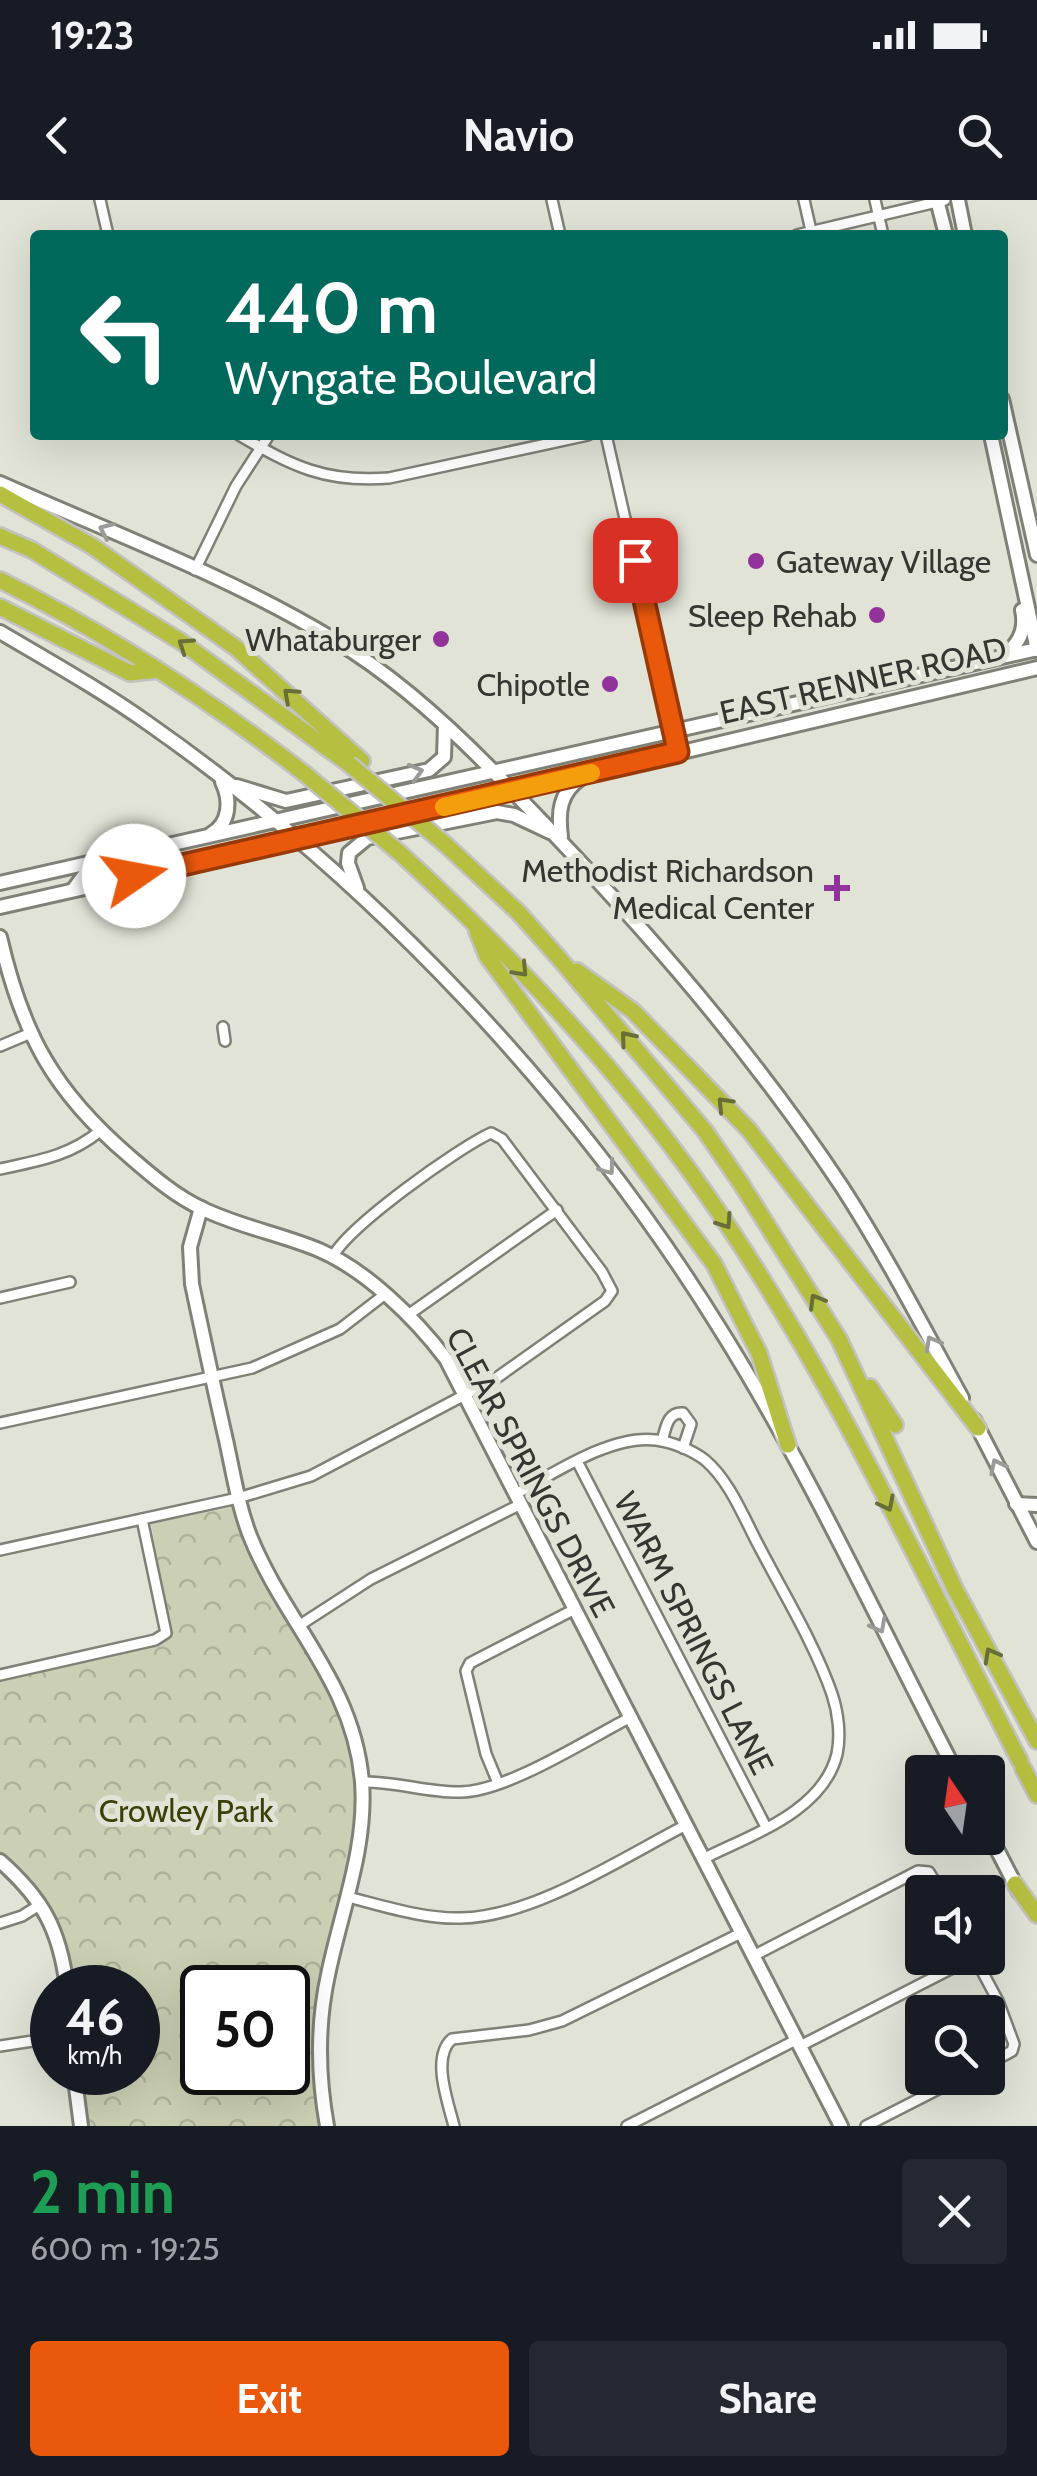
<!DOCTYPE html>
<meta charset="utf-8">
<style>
:root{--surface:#171b24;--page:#242831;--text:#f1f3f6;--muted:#9ea1a6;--accent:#ea580c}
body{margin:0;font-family:Cabin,sans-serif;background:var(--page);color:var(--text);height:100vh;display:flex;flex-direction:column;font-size:38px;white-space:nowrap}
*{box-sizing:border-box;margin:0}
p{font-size:32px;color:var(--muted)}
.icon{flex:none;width:55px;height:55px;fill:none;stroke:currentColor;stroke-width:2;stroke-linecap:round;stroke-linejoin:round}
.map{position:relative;height:1926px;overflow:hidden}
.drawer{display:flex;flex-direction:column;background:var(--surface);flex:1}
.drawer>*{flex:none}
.hud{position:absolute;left:30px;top:30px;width:978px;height:210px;border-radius:10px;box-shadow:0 10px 40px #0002;background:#00695c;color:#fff;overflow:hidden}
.needle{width:65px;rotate:347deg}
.fabs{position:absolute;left:905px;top:1555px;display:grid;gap:20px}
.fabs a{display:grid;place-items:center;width:100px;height:100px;border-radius:10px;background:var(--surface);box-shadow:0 10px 40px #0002;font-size:50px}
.speed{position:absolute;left:30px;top:1765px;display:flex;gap:20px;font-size:50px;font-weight:700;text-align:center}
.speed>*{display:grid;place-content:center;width:130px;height:130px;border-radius:50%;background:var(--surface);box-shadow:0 10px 40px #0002;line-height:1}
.speed small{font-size:25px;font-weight:400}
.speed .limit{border:5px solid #111;border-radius:15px;background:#fff;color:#111}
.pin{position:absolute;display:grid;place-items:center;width:85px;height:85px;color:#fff;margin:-42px;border-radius:20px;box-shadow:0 5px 15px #0006}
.me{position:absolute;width:110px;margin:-55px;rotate:78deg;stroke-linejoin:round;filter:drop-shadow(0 0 8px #0008)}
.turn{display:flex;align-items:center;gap:35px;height:210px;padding:0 30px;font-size:45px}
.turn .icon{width:130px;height:130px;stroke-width:2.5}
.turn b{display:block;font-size:70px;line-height:85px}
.round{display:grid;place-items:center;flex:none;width:105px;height:105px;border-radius:10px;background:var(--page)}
.headline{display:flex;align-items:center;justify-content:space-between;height:170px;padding:0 30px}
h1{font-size:60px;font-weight:700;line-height:75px;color:#1e9e55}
.button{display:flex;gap:20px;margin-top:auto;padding:20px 30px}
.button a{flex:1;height:115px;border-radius:10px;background:var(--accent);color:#fff;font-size:40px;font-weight:700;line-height:115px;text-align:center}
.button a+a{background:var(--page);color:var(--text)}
.status{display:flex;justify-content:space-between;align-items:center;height:70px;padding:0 50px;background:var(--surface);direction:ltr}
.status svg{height:28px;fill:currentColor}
header{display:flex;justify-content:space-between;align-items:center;height:130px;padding:0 30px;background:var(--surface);font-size:45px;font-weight:700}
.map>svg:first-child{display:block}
.park{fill:url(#park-crowns);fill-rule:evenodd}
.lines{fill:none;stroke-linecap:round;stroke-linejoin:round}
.street-casing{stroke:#7f8176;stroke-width:14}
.secondary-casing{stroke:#7f8176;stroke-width:18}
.highway-casing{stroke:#c2c2c1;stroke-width:20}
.street{stroke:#fff;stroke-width:9}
.secondary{stroke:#fff;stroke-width:12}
.highway{stroke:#b6c040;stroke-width:15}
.highway-bridge-casing{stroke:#c2c2c1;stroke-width:20;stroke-linecap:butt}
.highway-bridge{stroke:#b6c040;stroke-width:15}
.oneway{stroke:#9a9a98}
.oneway2{stroke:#696d37}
.route-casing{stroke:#983908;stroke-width:25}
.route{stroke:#ea580c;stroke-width:18}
.slow{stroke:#f59e0b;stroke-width:18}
.poi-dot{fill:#92339c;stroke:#e1e3d7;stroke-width:4}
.labels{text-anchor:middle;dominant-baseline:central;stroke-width:10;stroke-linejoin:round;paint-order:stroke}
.poi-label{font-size:32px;fill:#353531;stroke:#e1e3d7;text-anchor:end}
.street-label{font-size:32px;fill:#353531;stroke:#e1e3d7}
.park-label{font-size:32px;fill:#3c4007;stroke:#e1e3d7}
</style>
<div class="status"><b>19:23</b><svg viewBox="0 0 49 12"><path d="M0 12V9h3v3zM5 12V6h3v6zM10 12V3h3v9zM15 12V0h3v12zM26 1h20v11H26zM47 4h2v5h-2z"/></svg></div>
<header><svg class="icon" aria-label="back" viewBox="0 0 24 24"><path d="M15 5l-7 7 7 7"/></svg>Navio<svg class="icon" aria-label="search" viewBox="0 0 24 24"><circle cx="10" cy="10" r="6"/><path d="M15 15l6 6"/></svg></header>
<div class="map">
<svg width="1037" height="1926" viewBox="0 0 1037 1926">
<defs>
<pattern id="park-crowns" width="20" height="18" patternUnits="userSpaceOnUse" patternTransform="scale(2.5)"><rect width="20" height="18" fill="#cbcfb3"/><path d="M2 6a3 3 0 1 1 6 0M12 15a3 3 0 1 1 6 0" fill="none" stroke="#afb29a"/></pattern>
</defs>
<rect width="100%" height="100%" fill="#e1e3d7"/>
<path class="park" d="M232,1307C242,1335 251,1365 267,1391C299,1444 335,1479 350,1544C370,1629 331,1715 316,1797C308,1839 314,1885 321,1926H89L81,1873L138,1872V1788L73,1787C69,1733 43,1687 0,1653V1481L161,1444L170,1424L151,1324ZM202,1788H288V1872H202Z"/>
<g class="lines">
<g class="street-casing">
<g id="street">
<polyline points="100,0 108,35"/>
<polyline points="552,0 560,35"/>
<polyline points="804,0 812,35"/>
<polyline points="875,0 883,35"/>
<polyline points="797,35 945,0"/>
<path d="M239,235C292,266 325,283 389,278L588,235"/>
<polyline points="606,235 678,552"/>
<polyline points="195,370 236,286 269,235"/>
<polyline points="223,827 225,841"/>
<polyline points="0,846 31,833"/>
<path d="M0,969C37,961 70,956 100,931"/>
<polyline points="0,1098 70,1082"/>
<polyline points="408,1115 557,1010"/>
<polyline points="0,1223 252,1168 340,1129 384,1095"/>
<path d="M662,1241C666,1228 667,1212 683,1213L691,1224L683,1248"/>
<polyline points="577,1261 766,1627"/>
<path d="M516,1294C554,1273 612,1234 656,1240C672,1242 692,1250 705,1260C731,1282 745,1321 761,1350C785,1396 815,1445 832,1494C838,1512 841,1535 837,1554C823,1612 750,1635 703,1659"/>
<path d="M0,1350L238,1298L311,1276L495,1179L605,1101L612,1091L602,1072L502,939L491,933C458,948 347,1027 332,1058"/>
<polyline points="300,1425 371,1379 521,1304"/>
<polyline points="0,1475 155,1440 166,1433 142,1319"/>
<path d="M362,1582C395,1581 428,1593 461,1592C508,1591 588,1539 631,1517"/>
<polyline points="498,1583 486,1554 466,1471 470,1463 575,1409"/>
<path d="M348,1697C384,1706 423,1719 461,1718C533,1717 622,1658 686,1625"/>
<polyline points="0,1723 22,1716 41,1704"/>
<polyline points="753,1756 918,1671 929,1672 941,1692"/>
<polyline points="975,1758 998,1801 1014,1844 1012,1851 988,1864"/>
<polyline points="0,1846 52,1838"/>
<polyline points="800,1846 972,1758"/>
<path d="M454,1926C448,1902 431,1857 452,1839L529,1830L562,1821L741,1733"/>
<polyline points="627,1926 796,1840"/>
<polyline points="866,1926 960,1878"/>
</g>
</g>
<g class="secondary-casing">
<g id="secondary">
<polyline points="937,0 946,35"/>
<polyline points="958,0 965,35"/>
<polyline points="1002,199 1037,355"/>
<polyline points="991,235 1037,450"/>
<path d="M0,283C112,333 231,377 336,441C394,476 445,522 493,571C620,700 741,835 842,987C886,1055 923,1127 962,1198"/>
<path d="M0,432C51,462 101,490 149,524C372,680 577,898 720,1129C809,1271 879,1424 956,1572"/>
<path d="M1006,453C1021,442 1026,428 1022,410"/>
<polyline points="237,586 286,601 429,570 444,557 445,525"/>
<path d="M211,634C230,623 231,600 222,582"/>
<path d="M561,637C558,613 559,593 581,578"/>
<polyline points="0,683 1037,449"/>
<polyline points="357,688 348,663 349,653 367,638 497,612 514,615 550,632"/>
<polyline points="73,690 84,675 133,663 137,652"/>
<polyline points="0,707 585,575 1037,468"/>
<path d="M0,737C22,833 53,891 129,956C151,975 176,997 203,1009C240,1027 281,1034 319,1050C366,1070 415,1118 446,1159L841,1926"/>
<path d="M201,1008L190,1047L192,1084C203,1136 214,1188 226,1240C233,1272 238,1305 250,1336C285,1423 354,1483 362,1582C367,1648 341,1711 328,1775C317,1825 318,1876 327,1926"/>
<polyline points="974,1220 1037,1342"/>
<polyline points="1016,1304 1037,1305"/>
<polyline points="988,1632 1019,1692"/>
<path d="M0,1661C43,1699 60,1730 67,1788"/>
<polyline points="74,1872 81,1926"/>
</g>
</g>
<g class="highway-casing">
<g id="highway">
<polyline points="0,294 92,346 235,447 362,561"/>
<polyline points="0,336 32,350 180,441 349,564"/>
<path d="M0,380C108,434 210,500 305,574"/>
<polyline points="0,407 130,473 158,470"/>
<polyline points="445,644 519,713 558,757 705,931 740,982 839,1139 955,1389 1037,1541"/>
<path d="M401,654C512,756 617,867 704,991C829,1168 920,1369 1020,1561"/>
<polyline points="477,731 487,756 714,1064 759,1153 788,1245"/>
<polyline points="577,771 633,811 749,930 978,1228"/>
<polyline points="870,1187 895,1225"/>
<polyline points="1023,1568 1037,1595"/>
<polyline points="1015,1684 1037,1715"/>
</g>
</g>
<use href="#street" class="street"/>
<use href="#secondary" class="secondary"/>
<use href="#highway" class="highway"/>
<g class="highway-bridge-casing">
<g id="highway-bridge">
<polyline points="349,564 445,644"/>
<polyline points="305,574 401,654"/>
</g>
</g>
<use href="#highway-bridge" class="highway-bridge"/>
</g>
<defs><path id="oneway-chevron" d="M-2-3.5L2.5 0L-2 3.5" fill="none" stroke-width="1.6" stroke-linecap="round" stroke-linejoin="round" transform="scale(2.5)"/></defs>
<g class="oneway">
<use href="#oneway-chevron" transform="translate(106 330) rotate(-156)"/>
<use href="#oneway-chevron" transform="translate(416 572) rotate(-16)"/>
<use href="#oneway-chevron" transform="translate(608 968) rotate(54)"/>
<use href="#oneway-chevron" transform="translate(932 1143) rotate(-119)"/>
<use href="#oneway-chevron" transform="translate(997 1266) rotate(-116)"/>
<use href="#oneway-chevron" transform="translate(879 1426) rotate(62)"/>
</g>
<g class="oneway2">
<use href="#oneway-chevron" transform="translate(185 445) rotate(-146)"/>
<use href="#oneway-chevron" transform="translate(290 495) rotate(-138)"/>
<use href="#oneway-chevron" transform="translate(521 770) rotate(47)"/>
<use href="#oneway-chevron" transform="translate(627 838) rotate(-130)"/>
<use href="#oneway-chevron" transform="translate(724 904) rotate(-134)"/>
<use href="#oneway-chevron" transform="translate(725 1022) rotate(56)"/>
<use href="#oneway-chevron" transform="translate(816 1101) rotate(-121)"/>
<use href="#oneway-chevron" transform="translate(887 1304) rotate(63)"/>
<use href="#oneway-chevron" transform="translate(991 1455) rotate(-119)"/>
</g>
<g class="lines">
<g class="route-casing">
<polyline id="route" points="134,676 678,552 635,360"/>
</g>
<use href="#route" class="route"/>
<polyline class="slow" points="444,607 591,573"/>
</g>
<g class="poi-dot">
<circle cx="756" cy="361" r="10"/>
<circle cx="877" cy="415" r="10"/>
<circle cx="441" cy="439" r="10"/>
<circle cx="610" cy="484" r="10"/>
<path d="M832 673h10v10h10v10h-10v10h-10v-10h-10v-10h10z"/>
</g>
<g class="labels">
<g class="poi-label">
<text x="776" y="361" text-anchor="start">Gateway Village</text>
<text x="857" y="415">Sleep Rehab</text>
<text x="421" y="439">Whataburger</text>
<text x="590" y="484">Chipotle</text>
<text x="814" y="670">Methodist Richardson<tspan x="814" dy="37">Medical Center</tspan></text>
</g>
<g class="street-label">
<text transform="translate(863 480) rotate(-13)">EAST RENNER ROAD</text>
<text transform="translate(531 1272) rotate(62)">CLEAR SPRINGS DRIVE</text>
<text transform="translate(694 1433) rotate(63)">WARM SPRINGS LANE</text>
</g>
<g class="park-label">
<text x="186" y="1610">Crowley Park</text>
</g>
</g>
</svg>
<div class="fabs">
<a><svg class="needle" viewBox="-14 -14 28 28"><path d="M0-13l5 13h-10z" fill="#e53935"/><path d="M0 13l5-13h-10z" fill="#9ea1a6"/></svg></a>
<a><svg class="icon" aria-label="sound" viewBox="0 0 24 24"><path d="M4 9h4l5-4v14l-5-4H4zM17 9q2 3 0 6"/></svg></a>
<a><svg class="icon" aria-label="search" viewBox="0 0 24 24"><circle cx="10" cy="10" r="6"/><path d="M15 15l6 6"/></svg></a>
</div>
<div class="speed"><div>46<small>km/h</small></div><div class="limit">50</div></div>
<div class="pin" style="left:635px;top:360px;background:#d93025"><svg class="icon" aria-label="arrive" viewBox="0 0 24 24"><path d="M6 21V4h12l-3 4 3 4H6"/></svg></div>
<svg class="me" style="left:134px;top:676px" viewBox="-20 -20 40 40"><circle r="19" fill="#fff"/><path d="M0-13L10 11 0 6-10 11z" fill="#ea580c"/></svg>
<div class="hud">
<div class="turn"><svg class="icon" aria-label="left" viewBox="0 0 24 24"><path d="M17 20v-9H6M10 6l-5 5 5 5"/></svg><div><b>440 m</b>Wyngate Boulevard</div></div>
</div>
</div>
<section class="drawer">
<div class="headline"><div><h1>2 min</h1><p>600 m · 19:25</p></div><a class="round"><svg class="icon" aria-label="close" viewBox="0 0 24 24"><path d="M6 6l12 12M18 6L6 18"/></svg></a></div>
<div class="button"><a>Exit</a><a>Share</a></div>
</section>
